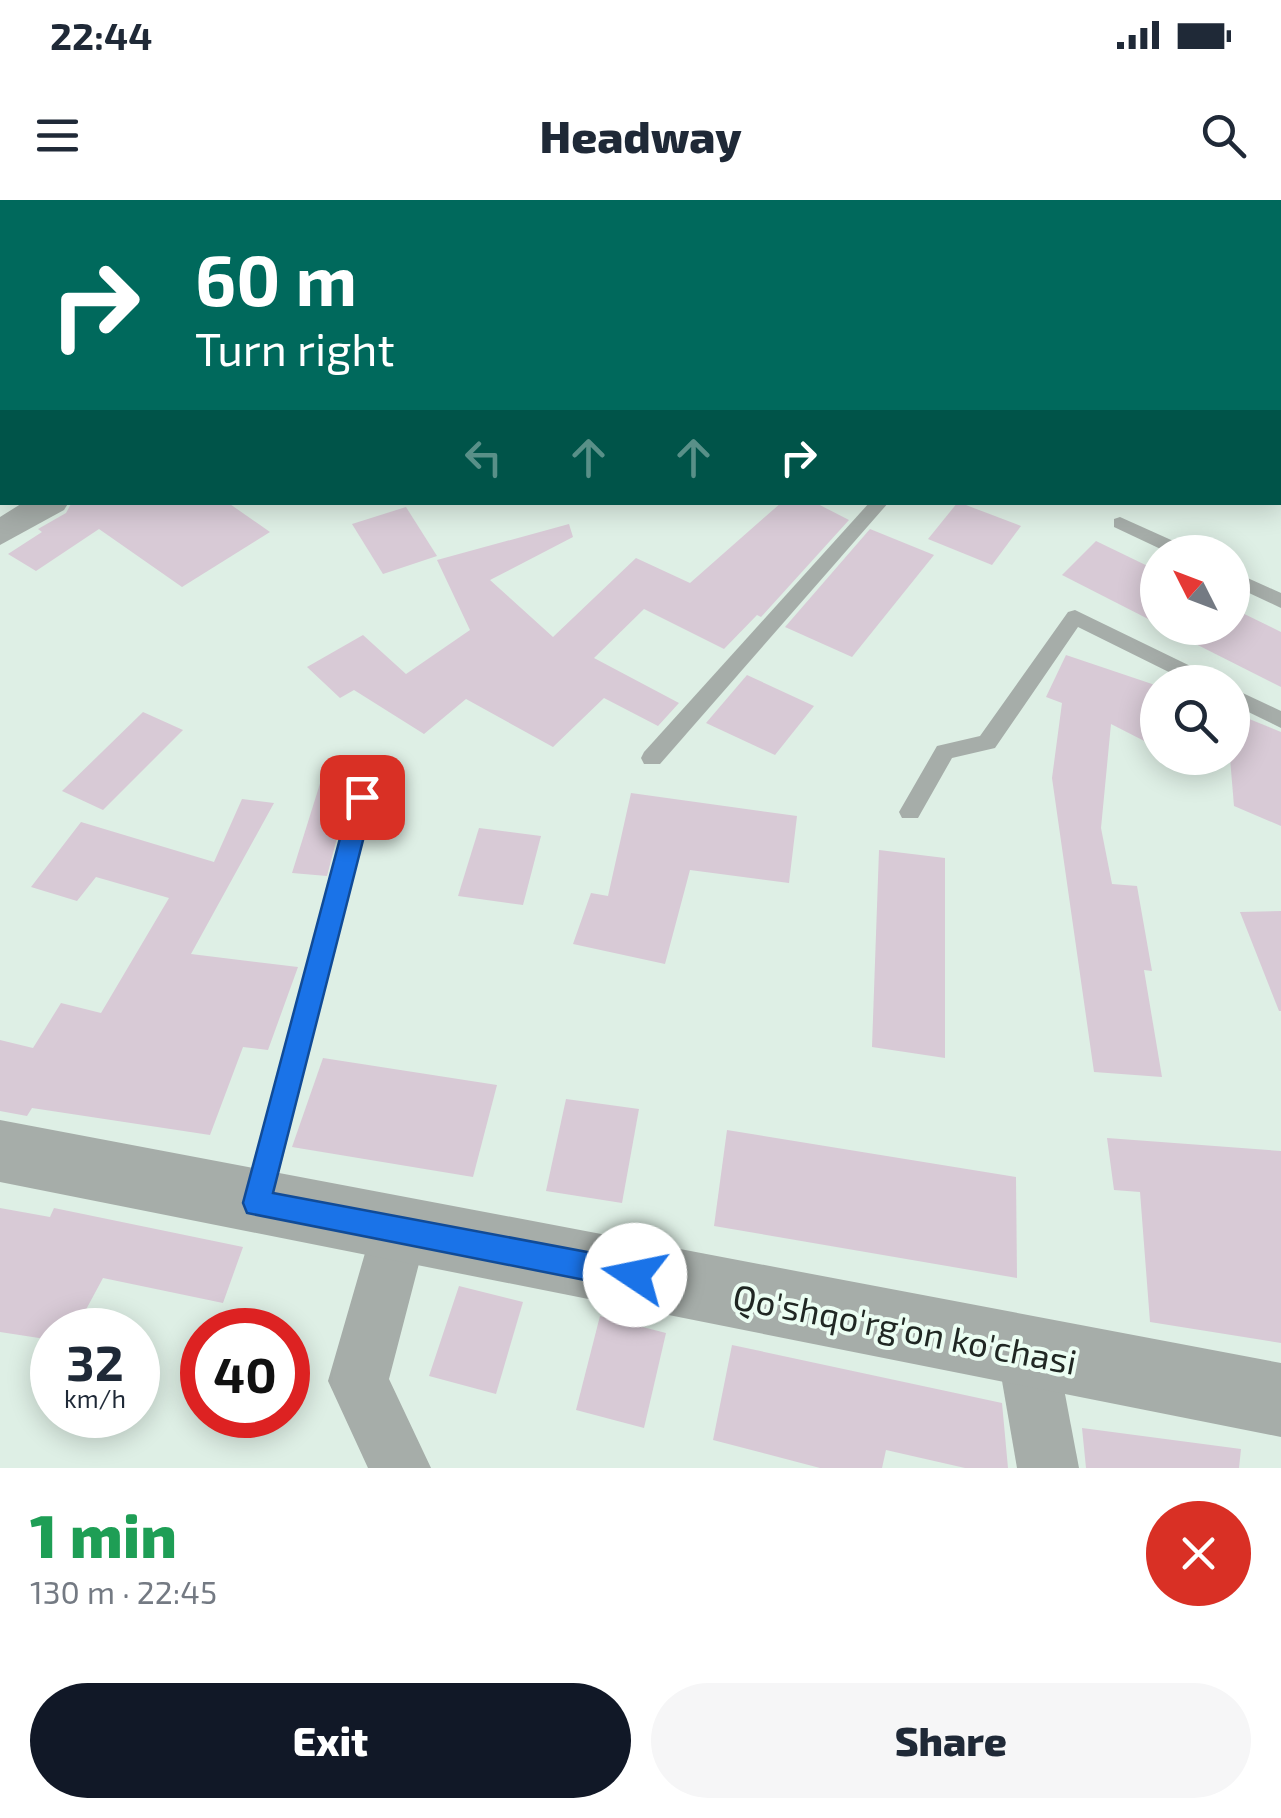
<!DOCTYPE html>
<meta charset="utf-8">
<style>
:root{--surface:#fff;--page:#f6f6f7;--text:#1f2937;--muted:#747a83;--accent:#111827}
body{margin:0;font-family:"Exo 2",sans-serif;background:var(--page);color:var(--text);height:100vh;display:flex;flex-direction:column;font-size:38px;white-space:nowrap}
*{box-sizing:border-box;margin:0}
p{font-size:32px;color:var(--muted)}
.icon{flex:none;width:55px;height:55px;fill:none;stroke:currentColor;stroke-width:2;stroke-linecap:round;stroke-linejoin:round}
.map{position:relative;height:1268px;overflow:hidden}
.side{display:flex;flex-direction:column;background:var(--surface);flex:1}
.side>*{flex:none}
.guide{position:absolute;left:0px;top:0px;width:1282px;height:305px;box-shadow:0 5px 25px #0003;background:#00695c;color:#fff;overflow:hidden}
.needle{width:65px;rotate:312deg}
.fabs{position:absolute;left:1140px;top:335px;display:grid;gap:20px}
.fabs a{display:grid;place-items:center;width:110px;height:110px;border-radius:50%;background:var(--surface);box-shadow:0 5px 25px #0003;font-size:50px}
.speed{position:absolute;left:30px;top:1108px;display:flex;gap:20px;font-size:50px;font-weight:700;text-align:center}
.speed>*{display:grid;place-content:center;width:130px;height:130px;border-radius:50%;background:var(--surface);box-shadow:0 5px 25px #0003;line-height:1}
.speed small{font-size:25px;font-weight:400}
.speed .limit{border:15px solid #d22;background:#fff;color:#111}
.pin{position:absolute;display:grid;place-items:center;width:85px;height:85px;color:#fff;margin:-42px;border-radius:20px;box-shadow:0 5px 15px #0006}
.me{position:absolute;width:110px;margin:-55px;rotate:281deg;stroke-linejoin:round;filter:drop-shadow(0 0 8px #0008)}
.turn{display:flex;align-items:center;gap:35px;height:210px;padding:0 30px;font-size:45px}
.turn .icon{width:130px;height:130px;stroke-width:2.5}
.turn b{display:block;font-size:70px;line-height:85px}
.lanes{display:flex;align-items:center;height:95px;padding:0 30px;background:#0003;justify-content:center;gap:50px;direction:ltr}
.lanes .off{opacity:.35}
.round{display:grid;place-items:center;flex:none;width:105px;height:105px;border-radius:52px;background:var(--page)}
.overview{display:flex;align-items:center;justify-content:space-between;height:170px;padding:0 30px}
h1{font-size:60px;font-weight:800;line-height:75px;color:#1e9e55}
.cta{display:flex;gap:20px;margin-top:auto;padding:20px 30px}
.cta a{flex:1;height:115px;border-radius:60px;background:var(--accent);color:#fff;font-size:40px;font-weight:800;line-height:115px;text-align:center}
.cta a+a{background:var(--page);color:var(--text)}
.status{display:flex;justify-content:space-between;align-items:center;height:70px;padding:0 50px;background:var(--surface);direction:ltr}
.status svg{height:28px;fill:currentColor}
header{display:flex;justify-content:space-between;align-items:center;height:130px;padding:0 30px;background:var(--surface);font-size:45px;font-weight:800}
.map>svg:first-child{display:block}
.building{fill:#d8cad6}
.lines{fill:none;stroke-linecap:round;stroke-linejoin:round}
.service{fill:#a6ada9;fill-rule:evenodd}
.minor{fill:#a6ada9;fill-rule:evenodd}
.tertiary{fill:#a6ada9;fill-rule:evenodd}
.route{fill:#1a73e8;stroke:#114b97;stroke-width:2.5}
.labels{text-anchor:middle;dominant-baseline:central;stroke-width:8;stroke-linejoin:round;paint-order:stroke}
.near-street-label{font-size:35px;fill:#202723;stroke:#ebfdf2}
</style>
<div class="status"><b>22:44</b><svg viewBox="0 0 49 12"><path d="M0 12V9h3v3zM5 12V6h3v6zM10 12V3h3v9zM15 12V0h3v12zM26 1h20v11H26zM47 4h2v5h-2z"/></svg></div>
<header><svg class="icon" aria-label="menu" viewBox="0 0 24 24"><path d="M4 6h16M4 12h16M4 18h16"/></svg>Headway<svg class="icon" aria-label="search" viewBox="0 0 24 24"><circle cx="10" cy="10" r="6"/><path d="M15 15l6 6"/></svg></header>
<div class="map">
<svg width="1281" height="1268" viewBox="0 0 1281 1268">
<rect width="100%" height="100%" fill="#deefe5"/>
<g class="building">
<polygon points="72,302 227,302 270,332 182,387 99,329 36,371 8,354 42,332 38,329 66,313"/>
<polygon points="782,302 814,302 849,320 761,417 757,415 724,449 644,409 594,458 679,503 658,526 604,498 553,547 466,499 424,534 354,490 340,498 307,467 363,435 406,474 470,430 437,360 569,324 573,337 490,380 553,437 636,358 690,383"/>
<polygon points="958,302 1021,326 992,365 928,339"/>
<polygon points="406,307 437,356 383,374 352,324"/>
<polygon points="870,329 934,355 852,457 785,427"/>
<polygon points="1096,341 1158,371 1158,424 1062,375"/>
<polygon points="1232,408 1281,432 1281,487 1164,428 1232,428"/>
<polygon points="1066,455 1158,486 1158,548 1111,524 1101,628 1112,684 1137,686 1152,771 1144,770 1162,877 1094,872 1052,578 1062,503 1046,497"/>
<polygon points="747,475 814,506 775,555 706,523"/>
<polygon points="143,512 183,530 103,610 62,591"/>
<polygon points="1232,512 1281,532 1281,626 1234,606 1230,558"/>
<polygon points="323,574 362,577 348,596 327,676 292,673"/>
<polygon points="631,593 797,616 789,683 690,670 665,764 573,744 591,693 608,696"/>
<polygon points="242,599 274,603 191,754 298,767 268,850 243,847 210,935 32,908 27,916 0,911 0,840 33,848 61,803 101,813 169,698 96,677 77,701 31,687 81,622 214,662"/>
<polygon points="479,628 541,636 523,705 458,696"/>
<polygon points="879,650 945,658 945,858 872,847"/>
<polygon points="1281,711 1281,811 1279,811 1240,712"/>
<polygon points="323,858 497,885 473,977 292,947"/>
<polygon points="566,899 639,909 622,1003 546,991"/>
<polygon points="727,930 1016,977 1017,1078 714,1026"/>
<polygon points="1107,938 1281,951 1281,1143 1150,1122 1140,992 1114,990"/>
<polygon points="0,1008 50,1017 54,1008 243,1047 223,1103 103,1078 75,1130 52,1130 52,1140 0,1132"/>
<polygon points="459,1086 523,1102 496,1194 429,1176"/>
<polygon points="600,1116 666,1133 644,1228 576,1210"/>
<polygon points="732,1145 1002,1203 1008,1268 965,1268 886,1250 882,1268 820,1268 713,1240"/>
<polygon points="1082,1228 1241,1249 1239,1268 1086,1268"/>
</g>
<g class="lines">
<g class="service">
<polygon points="626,0 647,0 648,2 628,2"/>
<polygon points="870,302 889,302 660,564 644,564 641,558 644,552"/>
<polygon points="1120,317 1189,348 1191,352 1167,352 1114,327 1114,319"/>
<polygon points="1232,371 1281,393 1281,408 1232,385"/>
<polygon points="1075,410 1213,477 1216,482 1189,482 1078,427 995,548 952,558 918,618 902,618 899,612 937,546 980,536 1068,412"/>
<polygon points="1232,488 1281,511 1281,528 1232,504"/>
<polygon points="363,588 374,597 272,1000 268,1009 258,1013 248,1009 244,1000 352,597"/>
</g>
<g class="minor">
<polygon points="0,64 2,65 2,83 0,82"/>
<polygon points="24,302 69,302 64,310 0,345 0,317"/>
<polygon points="400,1001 420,1010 428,1029 389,1179 431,1268 368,1268 328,1181 372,1029 380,1010"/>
<polygon points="1027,1122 1048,1131 1057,1152 1079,1268 1017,1268 997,1152 1006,1131"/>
</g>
<polygon class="tertiary" points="0,920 1281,1163 1281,1237 0,982"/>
</g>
<polygon class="route" points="362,588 374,597 273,993 635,1061 645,1065 650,1075 645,1085 635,1090 247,1013 243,1003 351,597"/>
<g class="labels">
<g class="near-street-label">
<text transform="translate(905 1128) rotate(11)">Qo'shqo'rg'on ko'chasi</text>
</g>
</g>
</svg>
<div class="fabs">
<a><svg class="needle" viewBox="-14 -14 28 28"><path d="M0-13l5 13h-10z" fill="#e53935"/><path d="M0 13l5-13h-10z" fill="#747a83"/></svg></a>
<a><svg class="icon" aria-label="search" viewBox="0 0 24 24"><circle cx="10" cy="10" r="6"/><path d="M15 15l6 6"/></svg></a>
</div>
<div class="speed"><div>32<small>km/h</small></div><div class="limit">40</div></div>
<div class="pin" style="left:362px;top:597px;background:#d93025"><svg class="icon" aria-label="arrive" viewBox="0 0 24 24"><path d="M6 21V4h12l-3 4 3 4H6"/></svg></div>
<svg class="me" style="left:635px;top:1075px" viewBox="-20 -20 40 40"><circle r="19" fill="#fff"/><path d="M0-13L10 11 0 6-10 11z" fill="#1a73e8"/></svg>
<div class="guide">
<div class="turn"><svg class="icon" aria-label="right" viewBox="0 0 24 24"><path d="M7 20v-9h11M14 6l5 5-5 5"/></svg><div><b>60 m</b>Turn right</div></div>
<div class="lanes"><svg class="icon off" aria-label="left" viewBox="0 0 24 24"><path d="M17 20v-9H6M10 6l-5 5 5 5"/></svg><svg class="icon off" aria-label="ahead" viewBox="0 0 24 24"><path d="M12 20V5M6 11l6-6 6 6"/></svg><svg class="icon off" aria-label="ahead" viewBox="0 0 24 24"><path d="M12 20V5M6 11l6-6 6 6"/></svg><svg class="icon" aria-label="right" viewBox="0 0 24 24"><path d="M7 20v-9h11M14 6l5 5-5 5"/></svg></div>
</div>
</div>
<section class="side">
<div class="overview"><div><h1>1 min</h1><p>130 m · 22:45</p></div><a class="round" style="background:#d93025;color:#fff"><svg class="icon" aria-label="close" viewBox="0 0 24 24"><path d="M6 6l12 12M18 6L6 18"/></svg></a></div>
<div class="cta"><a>Exit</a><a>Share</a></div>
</section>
